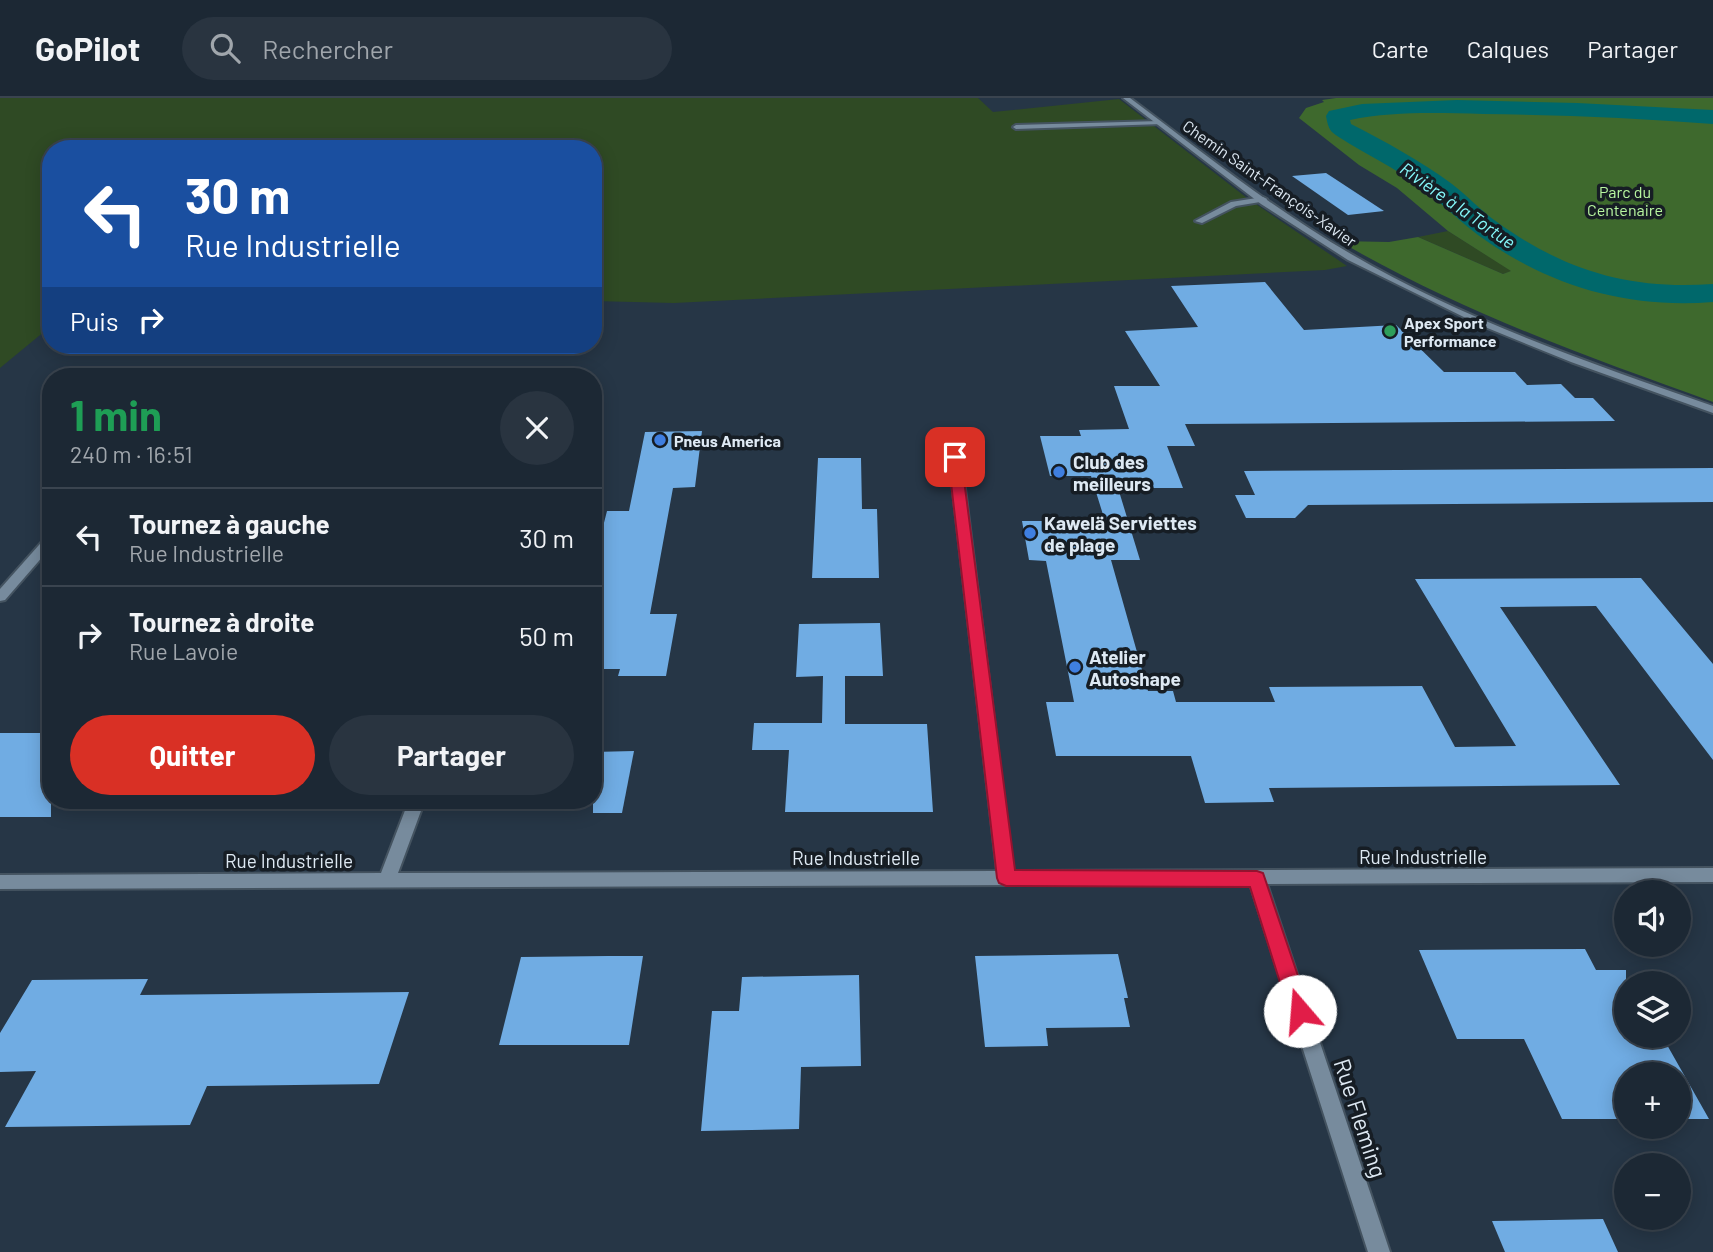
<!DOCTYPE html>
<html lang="fr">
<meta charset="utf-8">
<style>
:root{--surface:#1c2834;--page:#293440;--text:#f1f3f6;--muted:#a0a6ac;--line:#3a444f;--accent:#d93025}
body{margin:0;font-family:Barlow,sans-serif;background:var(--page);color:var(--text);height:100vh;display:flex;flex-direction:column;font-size:26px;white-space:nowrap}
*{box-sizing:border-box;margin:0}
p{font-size:23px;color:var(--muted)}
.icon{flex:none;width:38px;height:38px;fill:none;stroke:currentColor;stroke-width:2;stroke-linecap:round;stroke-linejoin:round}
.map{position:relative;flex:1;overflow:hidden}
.details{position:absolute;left:42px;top:270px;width:560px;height:441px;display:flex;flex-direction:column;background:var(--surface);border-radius:28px;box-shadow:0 4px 18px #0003,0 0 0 2px var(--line)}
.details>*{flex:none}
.top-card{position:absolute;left:42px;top:42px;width:560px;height:214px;border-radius:28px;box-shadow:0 4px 18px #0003,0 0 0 2px var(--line);background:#1a4fa0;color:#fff;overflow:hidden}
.fabs{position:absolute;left:1614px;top:782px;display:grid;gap:14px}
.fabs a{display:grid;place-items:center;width:77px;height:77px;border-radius:50%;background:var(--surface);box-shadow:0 4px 18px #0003,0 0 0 2px var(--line);font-size:35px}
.pin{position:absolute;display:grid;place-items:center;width:60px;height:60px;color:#fff;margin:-30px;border-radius:14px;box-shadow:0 4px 10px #0006}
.me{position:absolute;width:77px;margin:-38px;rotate:342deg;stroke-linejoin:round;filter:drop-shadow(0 0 5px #0008)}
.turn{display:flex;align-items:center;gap:24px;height:147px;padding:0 28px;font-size:32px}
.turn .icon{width:91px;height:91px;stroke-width:2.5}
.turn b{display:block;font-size:49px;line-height:60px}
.then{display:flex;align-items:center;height:66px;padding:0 28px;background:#0003;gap:14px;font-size:26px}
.round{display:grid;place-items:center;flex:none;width:74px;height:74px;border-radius:37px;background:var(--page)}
.summary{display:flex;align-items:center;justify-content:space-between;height:119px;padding:0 28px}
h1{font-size:42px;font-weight:700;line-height:52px;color:#1e9e55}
.button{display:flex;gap:14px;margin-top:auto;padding:14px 28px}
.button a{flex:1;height:80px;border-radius:42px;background:var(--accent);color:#fff;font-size:28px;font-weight:700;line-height:80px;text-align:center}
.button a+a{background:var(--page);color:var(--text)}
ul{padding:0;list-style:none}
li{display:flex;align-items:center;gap:21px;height:98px;padding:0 28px;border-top:2px solid var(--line)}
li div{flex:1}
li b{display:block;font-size:26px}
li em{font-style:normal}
header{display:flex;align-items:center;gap:42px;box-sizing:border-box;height:98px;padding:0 35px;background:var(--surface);border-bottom:2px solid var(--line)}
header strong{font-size:33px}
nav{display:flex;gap:38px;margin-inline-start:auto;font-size:24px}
.search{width:490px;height:63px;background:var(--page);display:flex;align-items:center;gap:18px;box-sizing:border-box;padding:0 24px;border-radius:38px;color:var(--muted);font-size:26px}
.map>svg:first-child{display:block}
.green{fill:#2f4a24}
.forest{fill:#3e692d}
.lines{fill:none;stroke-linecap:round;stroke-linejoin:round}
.river{fill:#00686b;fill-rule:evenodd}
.building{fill:#70ace3}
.service-casing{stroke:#445360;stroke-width:4}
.minor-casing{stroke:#445360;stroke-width:4}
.tertiary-casing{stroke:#445360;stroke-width:4}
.service{fill:#778b9d;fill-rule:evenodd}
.minor{fill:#778b9d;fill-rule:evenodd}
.tertiary{fill:#778b9d;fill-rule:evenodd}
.route{fill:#e11d48;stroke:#92132f;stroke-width:2}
.leisure-dot{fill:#2e9e5b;stroke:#161d24;stroke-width:2.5}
.shop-dot{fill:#3f7fe0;stroke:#161d24;stroke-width:2.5}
.labels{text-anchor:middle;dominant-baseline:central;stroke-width:7;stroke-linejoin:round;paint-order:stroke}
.far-street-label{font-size:16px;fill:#dee9f3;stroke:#161d24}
.far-park-label{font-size:16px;fill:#b9f8a1;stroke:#161d24}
.far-poi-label{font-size:16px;font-weight:bold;fill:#dee9f3;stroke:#161d24;text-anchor:start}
.far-water-label{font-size:18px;font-style:italic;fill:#85f8fa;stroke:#161d24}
.poi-label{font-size:19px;font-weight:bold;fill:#dee9f3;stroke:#161d24;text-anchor:start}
.street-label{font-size:19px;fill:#dee9f3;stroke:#161d24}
.near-street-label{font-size:23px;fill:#dee9f3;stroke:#161d24}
</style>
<header>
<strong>GoPilot</strong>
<div class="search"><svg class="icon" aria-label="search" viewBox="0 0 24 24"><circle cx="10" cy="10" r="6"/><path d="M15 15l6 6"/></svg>Rechercher</div>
<nav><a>Carte</a><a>Calques</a><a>Partager</a></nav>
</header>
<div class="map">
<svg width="1713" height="1154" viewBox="0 0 1713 1154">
<rect width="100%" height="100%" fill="#263646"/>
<g class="green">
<polygon points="0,0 978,0 993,14 1119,1 1247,100 1347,168 1325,172 674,205 593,203 593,51 51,51 51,228 0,270"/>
<polygon points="1448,133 1512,173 1503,176 1418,139"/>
</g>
<path class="forest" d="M1336,0H1713V304C1585,258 1457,212 1339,143L1389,144L1418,139L1503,176L1511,173L1448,133L1397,90L1359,67L1299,20L1306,10L1324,4L1322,2Z"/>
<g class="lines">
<path class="river" d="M1457,2L1577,5L1713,12V26C1637,20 1560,17 1483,16C1439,15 1393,13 1350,22L1351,26C1386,44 1421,63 1452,86C1468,98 1481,113 1497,124C1565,173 1630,192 1713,186V204C1627,211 1548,188 1478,137C1454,119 1434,97 1408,80C1394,70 1338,41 1331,33C1328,29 1327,23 1326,18L1329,13L1362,6Z"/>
</g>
<g class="building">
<polygon points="1326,75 1384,113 1348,117 1292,78"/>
<polygon points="1265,184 1304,232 1396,227 1444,274 1515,274 1527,287 1561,286 1575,300 1593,300 1615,323 1185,326 1195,348 1167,348 1183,390 1118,390 1140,462 1111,462 1148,593 1173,593 1176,604 1275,604 1269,589 1422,588 1455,649 1516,648 1415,481 1641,480 1713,566 1713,662 1596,508 1500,509 1620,687 1269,690 1274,704 1205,705 1191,658 1056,658 1046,604 1074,604 1046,463 1029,462 1022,423 1105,423 1091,378 1050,378 1040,338 1081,338 1079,332 1129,331 1114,288 1160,288 1125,233 1198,229 1171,188"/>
<polygon points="702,333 695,389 673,390 650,516 677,516 666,578 618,578 620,571 593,571 593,468 607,413 629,413 645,334"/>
<polygon points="818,360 861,360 862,411 877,411 879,480 812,480"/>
<polygon points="1713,370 1713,404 1308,407 1295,420 1246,420 1235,397 1255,397 1244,373"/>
<polygon points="880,525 883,578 845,578 845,626 927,626 933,714 785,714 789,652 752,652 754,625 822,625 823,578 796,579 799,526"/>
<rect x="0" y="635" width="51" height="84"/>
<polygon points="634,653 622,715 593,715 593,654"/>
<polygon points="1585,851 1596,872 1626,872 1626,938 1662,938 1709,1021 1678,1021 1678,976 1626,976 1626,1021 1562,1021 1524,941 1457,941 1419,852"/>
<polygon points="1118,856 1128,900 1124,900 1130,929 1046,930 1048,948 985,949 975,858"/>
<polygon points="608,858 643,858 629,947 499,947 521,859"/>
<polygon points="859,877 861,968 801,969 799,1031 701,1033 712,913 739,913 742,879"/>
<polygon points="148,881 140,897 409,894 379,986 207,988 190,1027 5,1029 36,973 0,974 0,935 32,882"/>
<polygon points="1603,1121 1618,1154 1505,1154 1492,1123"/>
</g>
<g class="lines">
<g class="service-casing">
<g id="service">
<polygon points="1160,23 1162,26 1016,31 1013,29 1016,27"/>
<polygon points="1263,99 1267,101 1266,103 1236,108 1202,125 1195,123 1231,104"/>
</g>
</g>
<g class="minor-casing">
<g id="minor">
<polygon points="955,356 961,359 1013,773 1713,770 1713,784 1267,786 1390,1154 1368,1154 1250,786 0,791 0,777 381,775 409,702 425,702 398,775 997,773 949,359"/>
<polygon points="51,437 51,449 5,502 0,503 0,491 47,438"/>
</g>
</g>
<g class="tertiary-casing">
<path id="tertiary" d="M1123,0H1130C1202,54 1273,111 1351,156C1464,222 1590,265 1713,308V315L1571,264L1480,227L1348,162L1261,106Z"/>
</g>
<use href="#service" class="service"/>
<use href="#minor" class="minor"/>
<use href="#tertiary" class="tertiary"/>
</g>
<polygon class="route" points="955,356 961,359 1015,772 1257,773 1263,775 1310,913 1307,920 1300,923 1292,920 1289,913 1250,789 1006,788 999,785 997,780 948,359"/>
<circle class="leisure-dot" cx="1390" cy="233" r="7"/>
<g class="shop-dot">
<circle cx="660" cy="342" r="7"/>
<circle cx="1059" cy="374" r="7"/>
<circle cx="1030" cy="435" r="7"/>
<circle cx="1075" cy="569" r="7"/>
</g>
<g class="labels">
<g class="far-street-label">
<text transform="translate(1270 85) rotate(35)">Chemin Saint-François-Xavier</text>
</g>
<g class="far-park-label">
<text x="1625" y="93">Parc du<tspan x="1625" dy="18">Centenaire</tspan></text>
</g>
<g class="far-poi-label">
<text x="1404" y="224">Apex Sport<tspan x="1404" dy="18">Performance</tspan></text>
<text x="674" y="342">Pneus America</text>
</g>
<g class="far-water-label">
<text transform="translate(1458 107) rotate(35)">Rivière à la Tortue</text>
</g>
<g class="poi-label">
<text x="1073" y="363">Club des<tspan x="1073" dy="22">meilleurs</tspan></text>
<text x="1044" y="424">Kawelä Serviettes<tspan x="1044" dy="22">de plage</tspan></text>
<text x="1089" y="558">Atelier<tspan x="1089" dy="22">Autoshape</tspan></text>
</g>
<g class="street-label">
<text x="1423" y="758">Rue Industrielle</text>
<text x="856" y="759">Rue Industrielle</text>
<text x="289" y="762">Rue Industrielle</text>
</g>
<g class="near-street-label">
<text transform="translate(1361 1020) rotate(72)">Rue Fleming</text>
</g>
</g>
</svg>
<div class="fabs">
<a><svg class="icon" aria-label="sound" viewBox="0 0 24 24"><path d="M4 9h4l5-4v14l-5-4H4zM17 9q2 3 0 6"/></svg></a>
<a><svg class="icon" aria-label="layers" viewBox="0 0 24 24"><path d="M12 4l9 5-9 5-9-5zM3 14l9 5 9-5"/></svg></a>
<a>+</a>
<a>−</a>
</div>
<div class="pin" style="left:955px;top:359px;background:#d93025"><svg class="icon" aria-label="arrive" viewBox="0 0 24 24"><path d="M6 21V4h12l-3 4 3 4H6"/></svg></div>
<svg class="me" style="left:1300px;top:913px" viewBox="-20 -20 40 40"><circle r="19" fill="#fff"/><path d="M0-13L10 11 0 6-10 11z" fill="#e11d48"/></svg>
<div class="top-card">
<div class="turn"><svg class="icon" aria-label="left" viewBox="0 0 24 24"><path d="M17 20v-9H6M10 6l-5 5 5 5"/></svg><div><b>30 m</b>Rue Industrielle</div></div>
<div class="then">Puis<svg class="icon" aria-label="right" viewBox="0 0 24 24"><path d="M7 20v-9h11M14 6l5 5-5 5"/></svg></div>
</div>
<section class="details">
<div class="summary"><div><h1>1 min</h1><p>240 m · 16:51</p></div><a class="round"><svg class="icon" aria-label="close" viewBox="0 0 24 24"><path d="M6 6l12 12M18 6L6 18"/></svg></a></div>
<ul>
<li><svg class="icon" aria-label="left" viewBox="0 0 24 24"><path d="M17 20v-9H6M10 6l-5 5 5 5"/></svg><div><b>Tournez à gauche</b><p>Rue Industrielle</p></div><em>30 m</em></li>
<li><svg class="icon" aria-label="right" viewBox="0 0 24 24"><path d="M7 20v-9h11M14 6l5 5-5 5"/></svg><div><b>Tournez à droite</b><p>Rue Lavoie</p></div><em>50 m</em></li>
</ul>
<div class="button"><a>Quitter</a><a>Partager</a></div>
</section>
</div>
